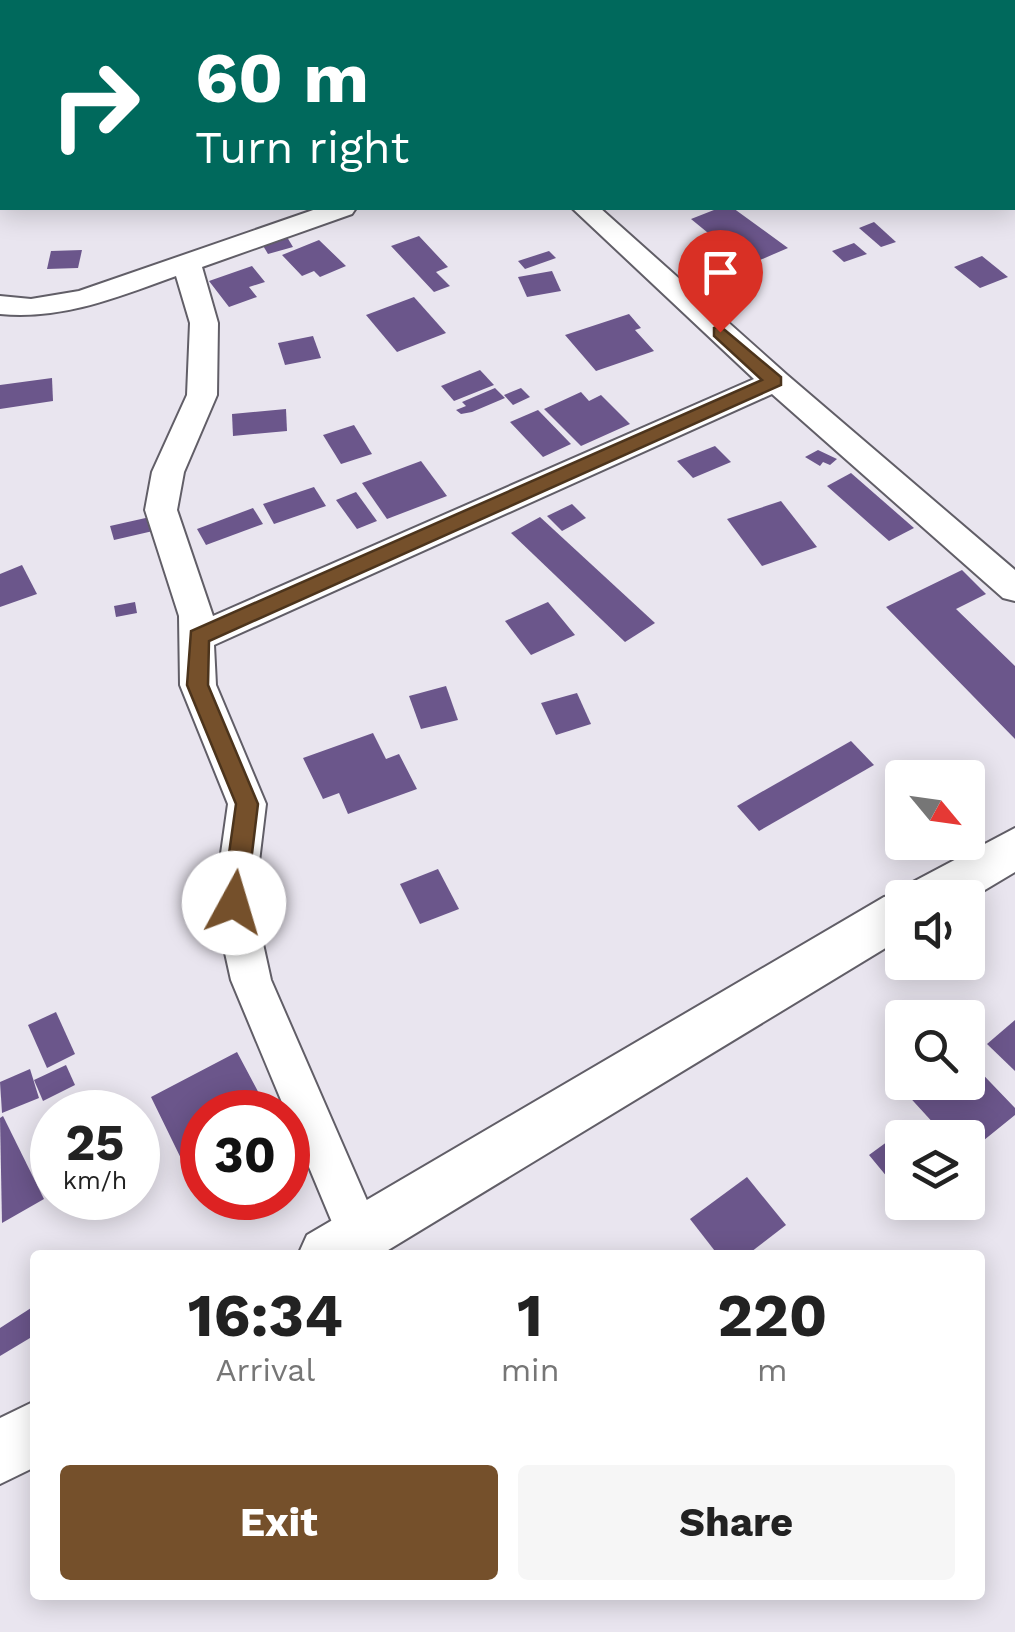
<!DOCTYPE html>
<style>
:root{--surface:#fff;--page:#f6f6f6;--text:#222;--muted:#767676;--accent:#75502b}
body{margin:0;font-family:"Work Sans",sans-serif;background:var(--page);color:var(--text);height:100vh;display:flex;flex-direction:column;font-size:38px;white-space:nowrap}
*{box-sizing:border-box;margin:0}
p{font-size:32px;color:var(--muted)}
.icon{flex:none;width:55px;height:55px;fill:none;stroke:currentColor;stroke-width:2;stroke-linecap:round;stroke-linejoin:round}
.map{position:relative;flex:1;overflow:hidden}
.drawer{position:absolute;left:30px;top:1250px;width:955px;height:350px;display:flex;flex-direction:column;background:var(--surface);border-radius:10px;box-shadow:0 5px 25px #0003}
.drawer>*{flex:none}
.hud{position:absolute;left:0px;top:0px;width:1015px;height:210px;box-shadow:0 5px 25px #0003;background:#00695c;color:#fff;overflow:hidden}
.needle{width:65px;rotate:119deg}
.buttons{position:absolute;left:885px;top:760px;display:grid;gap:20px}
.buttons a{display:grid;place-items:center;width:100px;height:100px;border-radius:10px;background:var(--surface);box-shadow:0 5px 25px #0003;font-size:50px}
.speed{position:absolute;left:30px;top:1090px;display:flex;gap:20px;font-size:50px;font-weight:700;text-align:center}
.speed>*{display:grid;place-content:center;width:130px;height:130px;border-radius:50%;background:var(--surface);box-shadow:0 5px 25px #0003;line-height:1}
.speed small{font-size:25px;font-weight:400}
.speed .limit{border:15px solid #d22;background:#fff;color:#111}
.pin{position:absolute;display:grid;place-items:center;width:85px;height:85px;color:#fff;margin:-102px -42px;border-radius:50% 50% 50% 0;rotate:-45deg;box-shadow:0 0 10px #0007}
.pin .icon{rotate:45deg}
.me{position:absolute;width:110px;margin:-55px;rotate:6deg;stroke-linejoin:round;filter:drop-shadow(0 0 8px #0008)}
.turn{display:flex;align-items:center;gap:35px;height:210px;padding:0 30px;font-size:45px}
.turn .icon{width:130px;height:130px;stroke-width:2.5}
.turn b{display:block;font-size:70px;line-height:85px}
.eta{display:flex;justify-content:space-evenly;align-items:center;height:170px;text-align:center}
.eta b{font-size:60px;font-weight:700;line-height:70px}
.primary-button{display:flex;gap:20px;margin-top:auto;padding:20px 30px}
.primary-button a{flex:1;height:115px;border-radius:10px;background:var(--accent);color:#fff;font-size:40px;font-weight:700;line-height:115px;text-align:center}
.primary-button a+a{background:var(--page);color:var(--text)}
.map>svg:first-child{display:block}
.building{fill:#6b568b}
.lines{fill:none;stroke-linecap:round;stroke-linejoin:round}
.minor-casing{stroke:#615e67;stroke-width:4}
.major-casing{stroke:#615e67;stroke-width:4}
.minor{fill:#fff;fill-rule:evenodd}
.major{fill:#fff;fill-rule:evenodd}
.route{fill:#75502b;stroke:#4c341c;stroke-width:2.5}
</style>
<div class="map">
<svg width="1015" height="1632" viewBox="0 0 1015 1632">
<rect width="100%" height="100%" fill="#e9e5ef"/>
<g class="building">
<polygon points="719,208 733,208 788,248 746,266 733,255 726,258 705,240 713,237 691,219"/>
<polygon points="874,222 896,242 881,247 859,228"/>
<polygon points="419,236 448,267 436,272 450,286 434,292 391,246"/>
<polygon points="287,237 293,247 268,254 262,244"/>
<polygon points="319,240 346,266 320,277 314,271 302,276 282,255"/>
<polygon points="854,243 867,254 844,262 832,251"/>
<polygon points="82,250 78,268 47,269 51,251"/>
<polygon points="549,251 556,258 525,269 518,261"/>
<polygon points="982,256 1008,277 980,288 954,267"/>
<polygon points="252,266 265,282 249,287 257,297 229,307 209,281"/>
<polygon points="552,271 561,291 527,297 518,277"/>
<polygon points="736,281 744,289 724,297 716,288"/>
<polygon points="414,297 446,333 397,352 366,315"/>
<polygon points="629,314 641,328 635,330 654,351 596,371 565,335"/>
<polygon points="313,336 321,358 285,365 278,343"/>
<polygon points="480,370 494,385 454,401 441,386"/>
<polygon points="52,378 53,401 0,409 0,385"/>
<polygon points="495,388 505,398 472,412 461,414 456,410 466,406 462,402"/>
<polygon points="521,388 530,397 513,405 504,395"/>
<polygon points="581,392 589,401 601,395 630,424 581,446 544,409"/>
<polygon points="286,409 287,431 233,436 232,414"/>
<polygon points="538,410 571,444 543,457 510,422"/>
<polygon points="354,425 372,454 341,464 323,435"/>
<polygon points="715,446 731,462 693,478 677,461"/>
<polygon points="818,450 837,459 830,465 823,462 820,466 805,457"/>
<polygon points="421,461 447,496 387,519 362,483"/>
<polygon points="851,473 914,528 889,541 827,486"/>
<polygon points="314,487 326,506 274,524 263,504"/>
<polygon points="356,492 377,521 357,529 336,500"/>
<polygon points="781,501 817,547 762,566 727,519"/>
<polygon points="572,504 586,518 562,531 547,516"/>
<polygon points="253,508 263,524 206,545 197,529"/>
<polygon points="150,517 153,531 114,540 110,526"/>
<polygon points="540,517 655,623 625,642 511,533"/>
<polygon points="22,565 37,594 0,607 0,574"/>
<polygon points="962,570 986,594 956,609 1015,666 1015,739 886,607"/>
<polygon points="135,602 137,613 116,617 114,606"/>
<polygon points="548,602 575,635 531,655 505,621"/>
<polygon points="446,686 458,720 421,729 409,696"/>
<polygon points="577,693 591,724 556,735 541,703"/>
<polygon points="373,733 386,759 399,754 417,789 348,814 339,793 323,799 303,758"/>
<polygon points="851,741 874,765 759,831 737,806"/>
<polygon points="438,869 459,909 420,924 400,884"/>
<polygon points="56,1012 75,1054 47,1068 28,1025"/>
<polygon points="1015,1020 1015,1071 987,1044"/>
<polygon points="237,1052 269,1112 202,1112 202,1175 192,1181 151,1097"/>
<polygon points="968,1059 1015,1108 1015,1115 968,1153 968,1138 947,1138 904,1091 914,1082 968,1082"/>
<polygon points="66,1065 75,1085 43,1101 34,1080"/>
<polygon points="30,1069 39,1098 2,1113 0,1082"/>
<polygon points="3,1116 44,1199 2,1223 0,1118"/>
<polygon points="910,1125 921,1138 902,1138 902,1195 869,1155"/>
<polygon points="747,1177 786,1225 747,1255 718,1255 690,1219"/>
<polygon points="31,1308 35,1335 0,1356 0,1328"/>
</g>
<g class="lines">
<g class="minor-casing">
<g id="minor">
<polygon points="366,0 390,0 392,2 368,2"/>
<path d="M319,208H356L352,214L202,267L218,323L217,395L184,472L177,510L213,616L754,379L572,208H600L786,374L1015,570V601L1003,598L772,394L214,645L216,685L266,804L254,903L271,980L382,1235L376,1251L355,1255L344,1251L231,980L214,903L228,804L180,685L179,616L145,510L152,472L187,395L190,323L176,276C118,297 63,320 0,314V296L31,299L79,291Z"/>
</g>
</g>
<g class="major-casing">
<g id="major">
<polygon points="1015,828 1015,872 968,900 902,898 902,938 380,1255 298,1255 307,1235 884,897 906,892 911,883"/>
<polygon points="35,1401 35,1467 0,1484 0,1418"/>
</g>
</g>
<use href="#minor" class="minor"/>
<use href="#major" class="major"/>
</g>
<polygon class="route" points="720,326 781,377 781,385 209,641 208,685 258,804 246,903 243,910 226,910 222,903 236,804 187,685 191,631 762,380 714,336 714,328"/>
</svg>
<div class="buttons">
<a><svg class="needle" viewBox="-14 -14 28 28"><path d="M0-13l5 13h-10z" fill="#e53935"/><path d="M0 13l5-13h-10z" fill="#767676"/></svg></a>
<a><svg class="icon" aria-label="sound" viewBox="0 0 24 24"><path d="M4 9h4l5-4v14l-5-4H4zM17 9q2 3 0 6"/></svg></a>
<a><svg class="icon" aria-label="search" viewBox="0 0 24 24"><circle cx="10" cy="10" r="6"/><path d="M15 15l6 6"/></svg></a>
<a><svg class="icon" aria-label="layers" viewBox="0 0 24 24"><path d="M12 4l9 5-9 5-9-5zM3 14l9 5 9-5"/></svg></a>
</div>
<div class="speed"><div>25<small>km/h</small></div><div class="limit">30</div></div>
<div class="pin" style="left:720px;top:332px;background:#d93025"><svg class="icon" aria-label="arrive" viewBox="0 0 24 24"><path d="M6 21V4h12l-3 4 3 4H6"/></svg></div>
<svg class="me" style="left:234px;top:903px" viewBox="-20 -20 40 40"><circle r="19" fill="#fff"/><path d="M0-13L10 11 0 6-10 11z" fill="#75502b"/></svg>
<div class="hud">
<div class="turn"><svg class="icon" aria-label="right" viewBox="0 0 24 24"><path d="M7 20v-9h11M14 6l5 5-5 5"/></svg><div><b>60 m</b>Turn right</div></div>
</div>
<section class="drawer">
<div class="eta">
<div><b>16:34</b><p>Arrival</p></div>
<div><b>1</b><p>min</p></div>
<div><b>220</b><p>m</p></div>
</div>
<div class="primary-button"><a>Exit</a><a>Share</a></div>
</section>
</div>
